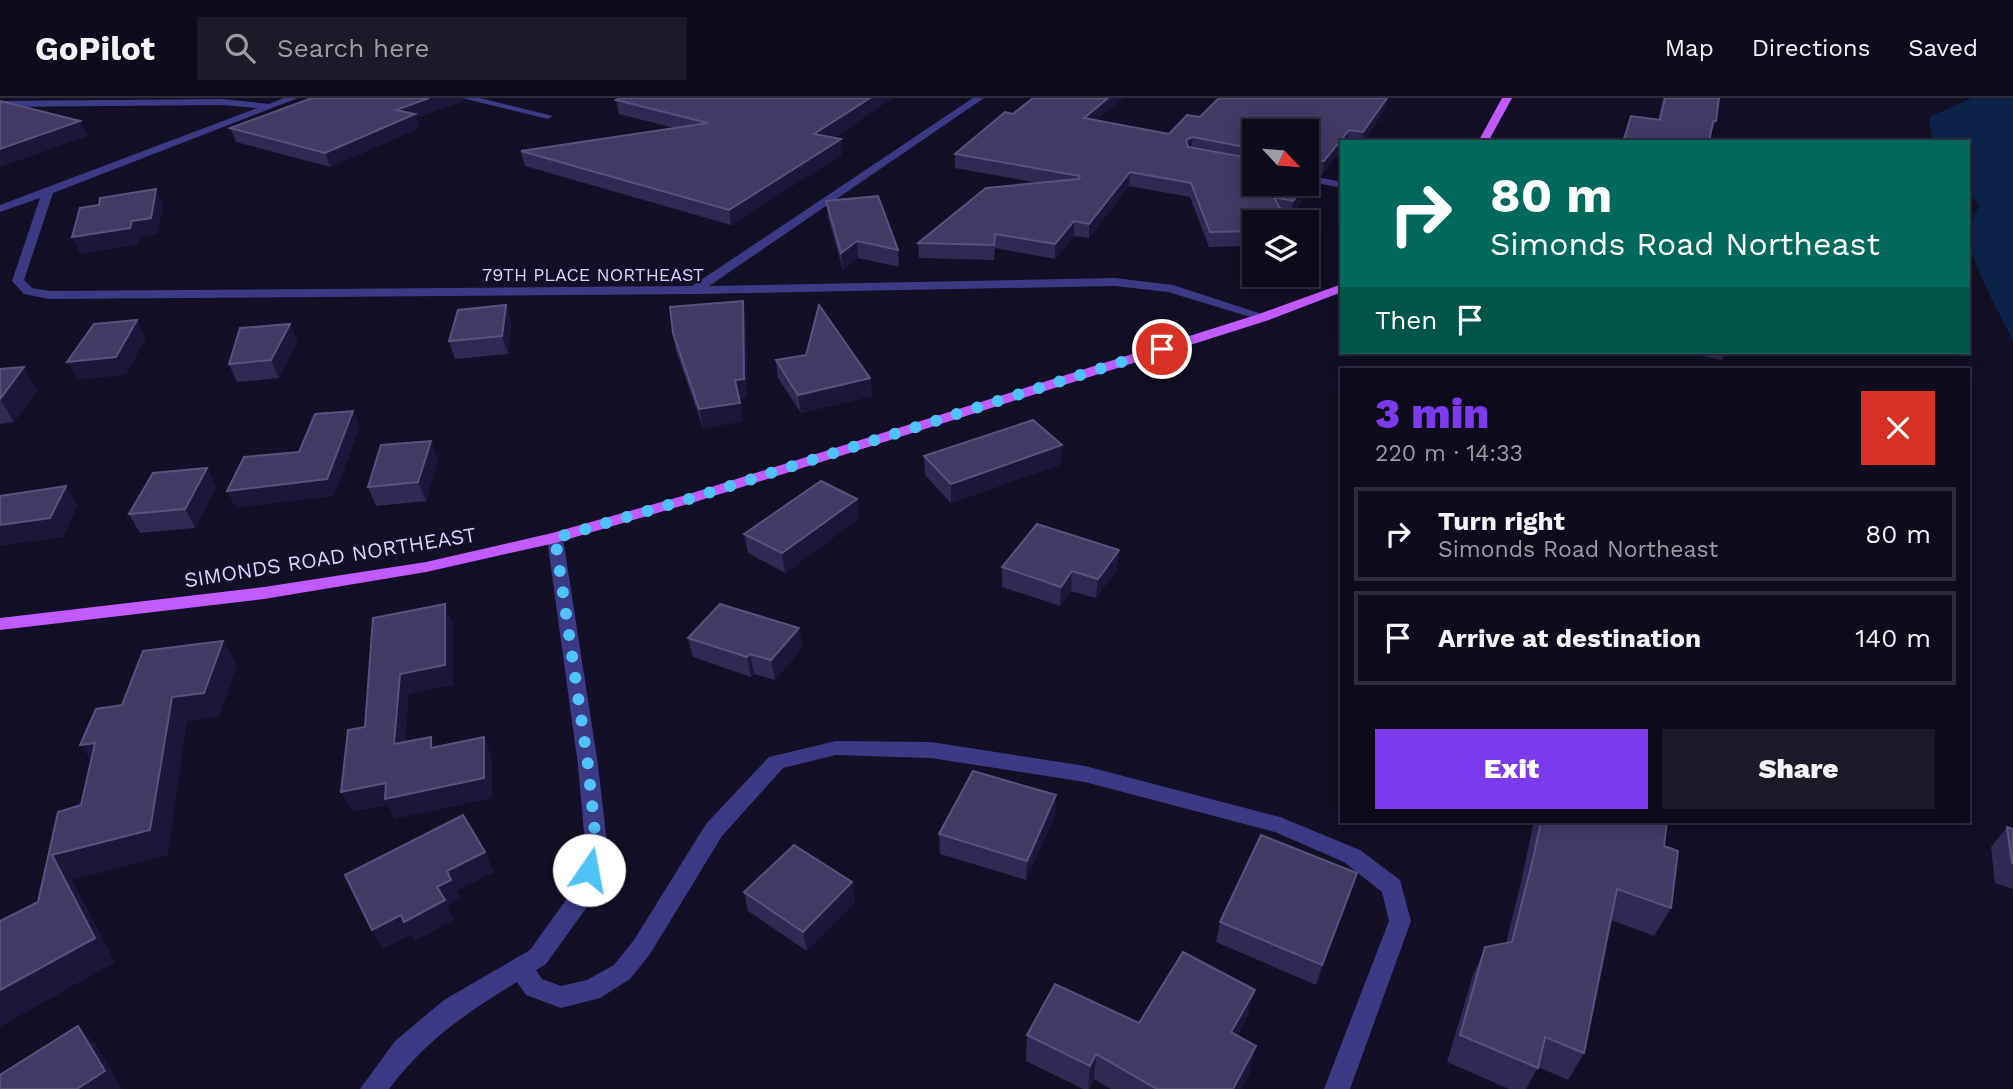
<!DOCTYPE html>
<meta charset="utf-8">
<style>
:root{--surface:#0e0b1c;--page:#1c1929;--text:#f1f3f6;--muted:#9b9ba3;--line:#2e2b3b;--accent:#7c3aed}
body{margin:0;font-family:"Work Sans",sans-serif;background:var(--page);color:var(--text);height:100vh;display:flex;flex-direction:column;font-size:26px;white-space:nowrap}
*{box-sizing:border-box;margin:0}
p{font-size:23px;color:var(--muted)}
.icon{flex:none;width:38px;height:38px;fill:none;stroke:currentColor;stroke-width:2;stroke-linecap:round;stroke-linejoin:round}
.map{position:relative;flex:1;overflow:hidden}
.details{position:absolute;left:1340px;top:270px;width:630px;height:455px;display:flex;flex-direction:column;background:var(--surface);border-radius:0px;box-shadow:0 4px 18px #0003,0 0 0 2px var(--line)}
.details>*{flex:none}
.guide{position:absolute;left:1340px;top:42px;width:630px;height:214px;border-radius:0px;box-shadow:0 4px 18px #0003,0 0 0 2px var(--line);background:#00695c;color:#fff;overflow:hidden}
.needle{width:46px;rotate:116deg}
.buttons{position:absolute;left:1242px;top:21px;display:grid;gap:14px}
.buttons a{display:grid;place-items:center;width:77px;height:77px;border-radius:0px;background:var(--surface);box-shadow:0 4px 18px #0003,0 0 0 2px var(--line);font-size:35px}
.pin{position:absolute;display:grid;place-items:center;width:60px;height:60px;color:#fff;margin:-30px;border:4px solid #fff;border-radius:50%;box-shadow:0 2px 7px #0007}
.me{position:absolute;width:77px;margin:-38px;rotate:12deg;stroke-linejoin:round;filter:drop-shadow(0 0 5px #0008)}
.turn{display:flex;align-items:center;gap:24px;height:147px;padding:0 35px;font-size:32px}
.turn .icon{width:91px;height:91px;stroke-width:2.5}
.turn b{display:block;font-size:49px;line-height:60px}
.then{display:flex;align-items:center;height:66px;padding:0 35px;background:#0003;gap:14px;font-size:26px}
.round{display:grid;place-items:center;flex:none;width:74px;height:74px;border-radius:0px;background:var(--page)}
.headline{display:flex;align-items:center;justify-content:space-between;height:119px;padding:0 35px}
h1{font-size:42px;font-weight:800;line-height:52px;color:var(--accent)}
.button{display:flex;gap:14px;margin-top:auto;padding:14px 35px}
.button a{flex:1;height:80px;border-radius:0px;background:var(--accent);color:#fff;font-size:28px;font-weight:800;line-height:80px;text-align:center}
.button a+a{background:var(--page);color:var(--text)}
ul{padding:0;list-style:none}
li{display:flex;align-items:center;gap:21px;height:94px;margin:0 14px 10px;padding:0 21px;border:4px solid var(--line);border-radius:0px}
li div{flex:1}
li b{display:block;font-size:26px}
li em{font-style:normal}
header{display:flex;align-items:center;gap:42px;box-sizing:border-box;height:98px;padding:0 35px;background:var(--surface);border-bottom:2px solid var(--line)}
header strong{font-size:33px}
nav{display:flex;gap:38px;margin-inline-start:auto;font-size:24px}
.search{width:490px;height:63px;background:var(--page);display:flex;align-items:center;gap:18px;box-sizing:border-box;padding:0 24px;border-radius:0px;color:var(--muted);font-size:26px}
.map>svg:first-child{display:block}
.water{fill:#0c2248}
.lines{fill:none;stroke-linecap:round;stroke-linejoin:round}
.minor{fill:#3d3a85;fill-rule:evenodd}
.major{fill:#c25bff;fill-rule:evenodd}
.wall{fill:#312854;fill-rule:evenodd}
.shaded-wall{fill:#1d163a}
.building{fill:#433a66;stroke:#5a527e;stroke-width:2}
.route{stroke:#4fc3f7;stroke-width:12;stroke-dasharray:0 21.6}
.labels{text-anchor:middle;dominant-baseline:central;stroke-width:5;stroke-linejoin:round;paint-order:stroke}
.far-street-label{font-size:18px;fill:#d9d4ff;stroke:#130f26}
.street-label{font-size:21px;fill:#d9d4ff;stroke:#130f26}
</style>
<header>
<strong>GoPilot</strong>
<div class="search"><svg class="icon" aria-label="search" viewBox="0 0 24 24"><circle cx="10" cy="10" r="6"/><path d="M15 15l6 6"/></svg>Search here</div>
<nav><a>Map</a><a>Directions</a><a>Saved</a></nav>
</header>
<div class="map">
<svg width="2013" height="991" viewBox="0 0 2013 991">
<rect width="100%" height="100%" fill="#130f26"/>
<path class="water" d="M1972,0H2013V243C2002,220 1965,155 1969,132C1970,124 1976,115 1979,107L1969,95V44H1932L1929,19Z"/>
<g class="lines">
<g class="minor">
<polygon points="284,0 298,0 53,95 24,182 32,190 49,193 692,188 973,0 984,0 709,188 1115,180 1173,187 1271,219 1264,223 1168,194 1115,188 695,196 49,201 24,196 12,183 40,100 0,114 0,107 257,10 222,7 0,9 0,3 222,1 269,6"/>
<polygon points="462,0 480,0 553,18 548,21"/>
<polygon points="1307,77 1342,84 1342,90 1307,83"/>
<path d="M555,435L563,440L598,667L607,745L589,806L546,866L536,872L542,881L561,888L587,882L614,867L634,842L706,726L769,659L836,643L931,644L1085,668L1280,719L1360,752L1400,782L1411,823L1350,991H1324L1389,823L1382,794L1344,764L1275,734L1085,684L931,660L836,657L783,670L722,738L650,856L630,881L600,900L561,910L526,897L517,884C465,916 427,941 389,991H360L395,943L444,902L530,852L571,795L585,745L578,667L547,440Z"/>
</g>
<g class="major">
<polygon points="1502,0 1512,0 1488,44 1478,44"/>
<polygon points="1342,186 1342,194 1269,222 698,403 555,445 426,474 264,501 0,532 0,520 264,489 426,464 552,435 686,397 1259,216"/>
</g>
</g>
<g class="wall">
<polygon points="312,0 461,0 462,3 416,20 419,30 330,69 236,44 230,30"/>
<polygon points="620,0 892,0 833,40 842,56 731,127 525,68 521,53 674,30 619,16 616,2"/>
<path d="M1033,0H1123L1097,22L1169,36L1200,19L1219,0H1387L1385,11L1363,44H1342V50L1322,77L1316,76L1314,87L1291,117L1282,115L1255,124V161L1249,148L1209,149L1190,99L1129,88L1089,140L1074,138L1055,161L995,150L994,162L919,160L918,145L1039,85L955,70V56ZM1255,33L1307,86H1255Z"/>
<polygon points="1663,0 1719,0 1716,23 1710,38 1658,22"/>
<polygon points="826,103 898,152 899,169 858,160 843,172 828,119"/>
<polygon points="506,207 511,224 508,256 455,261 449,243"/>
<polygon points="746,220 747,299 739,300 743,323 703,330 676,253 673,235"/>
<polygon points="290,226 297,244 279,280 237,284 229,266"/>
<polygon points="1683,254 1726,254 1722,262"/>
<polygon points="776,262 870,280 872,298 801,315 778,280"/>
<polygon points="0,271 37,292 14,324 0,326"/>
<polygon points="924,358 1061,366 951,405 925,377"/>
<polygon points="438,361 426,403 376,408 368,389"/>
<polygon points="207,370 216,389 195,430 140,435 129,416"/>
<polygon points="857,401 859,420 785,475 748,455 744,436"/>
<polygon points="1002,469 1117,471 1096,500 1071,493 1060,508 1002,489"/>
<polygon points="799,530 802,550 775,582 754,576 751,579 693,559 688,540"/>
<polygon points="1055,717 1026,782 940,756 939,736"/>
<polygon points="1534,723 1667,723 1664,748 1671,810 1654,838 1611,822 1584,955 1568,982 1538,969 1526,991 1509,991 1447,964 1473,877 1485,849 1506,845 1520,789"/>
<polygon points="2007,729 2013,731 2013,791 1995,785 1991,749"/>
<polygon points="1357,775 1351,795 1316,887 1216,844 1220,824"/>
<polygon points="744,794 855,804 807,853 748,813"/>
<polygon points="1248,917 1237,938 1250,974 1241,991 1111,991 1094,981 1089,991 1083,991 1026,963 1027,937 1139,925"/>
</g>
<g class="shaded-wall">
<polygon points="429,0 461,0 462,3 416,20 419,30 330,69 325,55 396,12"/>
<polygon points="870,0 892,0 816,51 814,36"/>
<polygon points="1108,0 1123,0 1084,33 1084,20"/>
<polygon points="1381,0 1387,0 1385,11 1363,44 1361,44 1363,34"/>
<polygon points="80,23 88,38 0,69 0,51"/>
<polygon points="1349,32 1347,44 1342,44 1342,50 1322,77 1324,63"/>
<polygon points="1193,39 1191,52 1184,56 1186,42"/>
<polygon points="841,41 842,56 731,127 729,112"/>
<polygon points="1316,73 1314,87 1291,117 1293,103"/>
<polygon points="1130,74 1129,88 1089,140 1089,126"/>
<polygon points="156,91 163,107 158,136 140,139 138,147 80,156 72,139 132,123"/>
<polygon points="1074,123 1074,138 1055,161 1055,146"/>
<polygon points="857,143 858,160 843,172 841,155"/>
<polygon points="743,203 746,220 747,299 738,300 735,282"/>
<polygon points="506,207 511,224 508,256 502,238"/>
<polygon points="137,222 146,240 126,277 77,282 67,264"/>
<polygon points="290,226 297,244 279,280 271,262"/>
<polygon points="24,269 37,292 14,324 0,301"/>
<polygon points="870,280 872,298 801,315 798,297"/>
<polygon points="740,305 743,323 703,330 699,311"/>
<polygon points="353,313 360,329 334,398 236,410 227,393 327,381"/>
<polygon points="431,343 438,361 426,403 418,384"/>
<polygon points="1062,347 1061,366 951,405 951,386"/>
<polygon points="207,370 216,389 195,430 185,411"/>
<polygon points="66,388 78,407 63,439 0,448 0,427"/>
<polygon points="857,401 859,420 785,475 782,455"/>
<polygon points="1119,452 1117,471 1096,500 1098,481"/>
<polygon points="1072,473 1071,493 1060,508 1061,489"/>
<polygon points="445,506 453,526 453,587 409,596 404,666 394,646 400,576"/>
<polygon points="799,530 802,550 775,582 771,562"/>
<polygon points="223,543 237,567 219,619 187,624 168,757 72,782 115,864 0,929 0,892 95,840 52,757 172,599"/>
<polygon points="750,556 754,576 751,579 747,559"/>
<polygon points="431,639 440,659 431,650"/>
<polygon points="484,639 492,659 492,700 395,721 388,707 352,714 341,694"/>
<polygon points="95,645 98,671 80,647"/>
<polygon points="1056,697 1055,717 1026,782 1027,763"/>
<polygon points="485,754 494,774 457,793 461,801 447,808 454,822 415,843 411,837 383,851 372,832 437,789 447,773"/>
<polygon points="1357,775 1351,795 1316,887 1322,867"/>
<polygon points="852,784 855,804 807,853 803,834"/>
<polygon points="1255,892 1248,917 1225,959 1231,934"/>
<polygon points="78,928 96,947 122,991 77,991"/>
<polygon points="1256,948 1250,974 1241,991 1233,991"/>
<polygon points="1096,956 1094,981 1088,991 1090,968"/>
</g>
<g class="building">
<polygon points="312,0 429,0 396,12 415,16 325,55 230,30"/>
<polygon points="620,0 870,0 814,36 841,41 729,112 521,53 708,25 616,2"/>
<polygon points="1033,0 1108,0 1084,20 1169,36 1187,17 1200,19 1219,0 1387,0 1363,34 1349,32 1324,63 1308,61 1307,70 1307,33 1255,33 1255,51 1193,39 1186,42 1188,49 1255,61 1255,86 1306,86 1293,103 1274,99 1287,124 1255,124 1255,142 1251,133 1210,134 1191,85 1130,74 1089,126 1074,123 1055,146 995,136 994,147 918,145 986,90 1079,81 1080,78 955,56 1005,14 1013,16"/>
<polygon points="1665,0 1719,0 1716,23 1713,23 1709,44 1623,44 1631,18 1660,22"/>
<polygon points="0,3 80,23 0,51"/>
<polygon points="1307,71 1316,73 1307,85"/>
<polygon points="156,91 151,120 132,123 130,130 72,139 80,110 99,107 100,100"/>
<polygon points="878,98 898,152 857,143 841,155 826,103"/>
<polygon points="743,203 744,281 735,282 740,305 699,311 673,235 670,209"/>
<polygon points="506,207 502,238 449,243 458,212"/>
<polygon points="819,207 870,280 798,297 776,262 806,257"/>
<polygon points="137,222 116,259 67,264 94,226"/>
<polygon points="290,226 271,262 229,266 240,230"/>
<polygon points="24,269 0,301 0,271"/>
<polygon points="353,313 327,381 227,393 244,359 299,354 315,316"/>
<polygon points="1033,322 1062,347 951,386 924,358"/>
<polygon points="431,343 418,384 368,389 381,347"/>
<polygon points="207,370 185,411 129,416 153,375"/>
<polygon points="821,383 857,401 782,455 744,436"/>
<polygon points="66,388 50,420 0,427 0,398"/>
<polygon points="1037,426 1119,452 1098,481 1072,473 1061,489 1002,469"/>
<polygon points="445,506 445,567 400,576 394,646 431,639 431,650 484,639 484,680 385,701 386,685 341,694 348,632 365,629 373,520"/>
<polygon points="720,506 799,530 771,562 750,556 747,559 688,540"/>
<polygon points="223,543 204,595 172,599 150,732 52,757 95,840 0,892 0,823 38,804 58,714 81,707 95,645 80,647 96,611 122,607 143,553"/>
<polygon points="973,673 1056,697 1027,763 939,736"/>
<polygon points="463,717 485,754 447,773 451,782 437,789 445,802 404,824 401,817 372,832 345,777"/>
<polygon points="1541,723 1667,723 1664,748 1678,753 1671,810 1617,791 1584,955 1545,939 1538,970 1460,937 1485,849 1512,844 1533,761"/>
<polygon points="2007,729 2013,731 2013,765 2012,765"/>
<polygon points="1261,737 1357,775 1322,867 1220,824"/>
<polygon points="794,747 852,784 803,834 744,794"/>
<polygon points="1183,854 1255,892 1231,934 1256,948 1233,991 1157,991 1096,956 1090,968 1027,937 1055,886 1139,925"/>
<polygon points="78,928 105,973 77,991 0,991 0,977"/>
</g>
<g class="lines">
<polyline class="route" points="589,772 596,745 588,667 555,440 692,400 1162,251"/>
</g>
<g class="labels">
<g class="far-street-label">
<text x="593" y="176">79TH PLACE NORTHEAST</text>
</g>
<g class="street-label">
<text transform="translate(330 459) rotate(-9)">SIMONDS ROAD NORTHEAST</text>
</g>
</g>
</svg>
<div class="buttons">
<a><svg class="needle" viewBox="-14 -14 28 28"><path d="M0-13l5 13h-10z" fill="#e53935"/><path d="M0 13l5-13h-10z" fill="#9b9ba3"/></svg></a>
<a><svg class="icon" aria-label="layers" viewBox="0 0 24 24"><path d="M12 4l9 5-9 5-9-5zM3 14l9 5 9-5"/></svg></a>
</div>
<div class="pin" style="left:1162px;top:251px;background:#d93025"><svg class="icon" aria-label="arrive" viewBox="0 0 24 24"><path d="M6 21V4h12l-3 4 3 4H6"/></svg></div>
<svg class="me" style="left:589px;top:772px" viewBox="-20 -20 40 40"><circle r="19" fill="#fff"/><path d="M0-13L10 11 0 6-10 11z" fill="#4fc3f7"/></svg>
<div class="guide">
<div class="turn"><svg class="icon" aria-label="right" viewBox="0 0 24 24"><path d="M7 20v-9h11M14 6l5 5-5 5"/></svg><div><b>80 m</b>Simonds Road Northeast</div></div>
<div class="then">Then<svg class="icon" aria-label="arrive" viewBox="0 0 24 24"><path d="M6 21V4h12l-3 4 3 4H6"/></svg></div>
</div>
<section class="details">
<div class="headline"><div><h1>3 min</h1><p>220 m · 14:33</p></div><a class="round" style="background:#d93025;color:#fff"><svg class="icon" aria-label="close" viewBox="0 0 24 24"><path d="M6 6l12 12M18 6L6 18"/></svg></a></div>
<ul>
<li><svg class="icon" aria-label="right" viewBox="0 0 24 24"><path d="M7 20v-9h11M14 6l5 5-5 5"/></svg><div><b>Turn right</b><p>Simonds Road Northeast</p></div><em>80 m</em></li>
<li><svg class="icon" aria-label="arrive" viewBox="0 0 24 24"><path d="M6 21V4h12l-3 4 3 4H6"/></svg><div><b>Arrive at destination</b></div><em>140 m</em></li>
</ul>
<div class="button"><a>Exit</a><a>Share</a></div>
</section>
</div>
